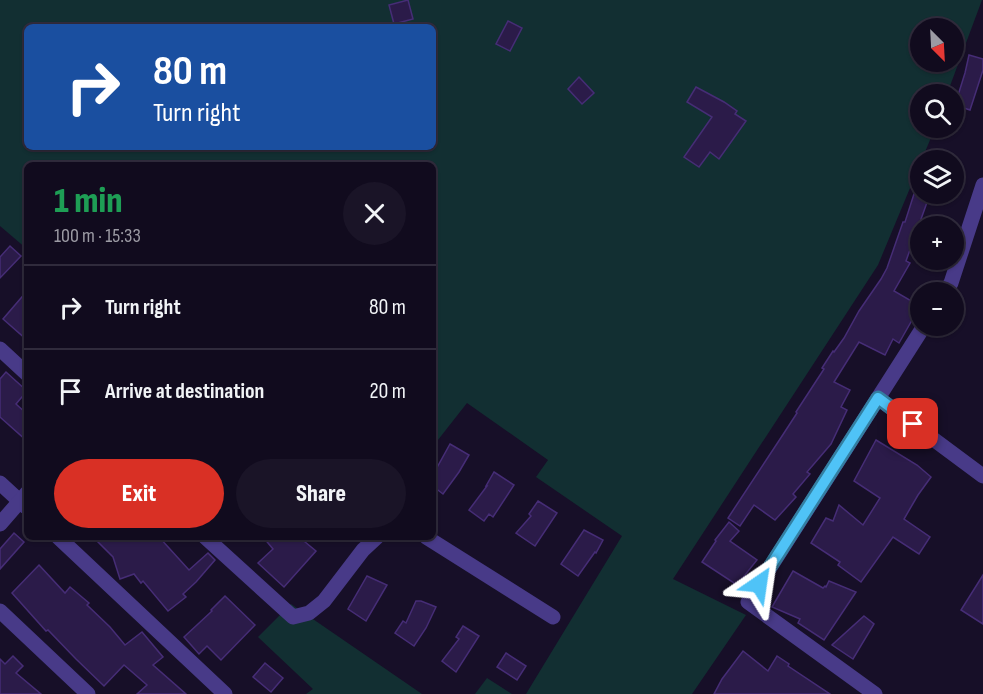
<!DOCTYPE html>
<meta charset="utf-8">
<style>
:root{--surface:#110b1e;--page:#1a1427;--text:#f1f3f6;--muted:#9c9ba4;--line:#302b3c;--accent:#d93025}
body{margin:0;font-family:"Sofia Sans Condensed",sans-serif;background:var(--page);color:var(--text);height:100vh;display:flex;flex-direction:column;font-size:22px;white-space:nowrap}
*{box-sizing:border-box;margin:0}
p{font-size:20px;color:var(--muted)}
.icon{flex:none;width:33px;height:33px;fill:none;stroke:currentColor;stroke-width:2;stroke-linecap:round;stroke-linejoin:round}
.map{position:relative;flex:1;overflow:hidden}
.sheet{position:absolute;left:24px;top:162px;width:412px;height:378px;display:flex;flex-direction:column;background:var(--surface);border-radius:9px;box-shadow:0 2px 4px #0004,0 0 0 2px var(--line)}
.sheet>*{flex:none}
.hud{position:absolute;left:24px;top:24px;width:412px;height:126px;border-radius:9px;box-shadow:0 2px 4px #0004,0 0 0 2px var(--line);background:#1a4fa0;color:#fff;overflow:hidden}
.needle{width:39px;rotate:156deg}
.tools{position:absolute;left:910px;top:18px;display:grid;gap:12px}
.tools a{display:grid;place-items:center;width:54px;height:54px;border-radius:50%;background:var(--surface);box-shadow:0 2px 4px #0004,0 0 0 2px var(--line);font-size:30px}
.pin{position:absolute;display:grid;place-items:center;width:51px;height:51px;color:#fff;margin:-26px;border-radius:12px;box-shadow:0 3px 9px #0006}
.me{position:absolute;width:66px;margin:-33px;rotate:32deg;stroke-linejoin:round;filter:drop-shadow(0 0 4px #0008)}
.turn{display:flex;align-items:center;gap:21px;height:126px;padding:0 30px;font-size:27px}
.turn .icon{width:78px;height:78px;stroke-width:2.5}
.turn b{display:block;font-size:42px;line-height:51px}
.round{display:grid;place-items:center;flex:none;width:63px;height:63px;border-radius:32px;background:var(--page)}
.head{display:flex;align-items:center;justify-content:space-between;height:102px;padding:0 30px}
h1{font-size:36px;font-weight:800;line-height:45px;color:#1e9e55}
.action{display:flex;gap:12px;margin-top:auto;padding:12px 30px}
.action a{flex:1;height:69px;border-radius:36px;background:var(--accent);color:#fff;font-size:24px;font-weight:800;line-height:69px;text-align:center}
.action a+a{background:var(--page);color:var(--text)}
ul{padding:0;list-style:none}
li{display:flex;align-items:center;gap:18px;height:84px;padding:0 30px;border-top:2px solid var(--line)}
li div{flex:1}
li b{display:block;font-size:22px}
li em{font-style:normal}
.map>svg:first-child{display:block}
.green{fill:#122f32;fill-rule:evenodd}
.building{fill:#2b1b49;stroke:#462d76;stroke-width:1.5}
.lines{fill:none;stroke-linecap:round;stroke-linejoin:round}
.minor{stroke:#483a88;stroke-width:15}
.route-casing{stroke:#337fa1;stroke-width:15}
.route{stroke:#4fc3f7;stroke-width:10}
</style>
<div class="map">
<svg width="983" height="694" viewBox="0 0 983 694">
<rect width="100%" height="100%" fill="#170f28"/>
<g class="green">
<path d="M0,0H982L947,94H921V128H935L878,265L673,579L746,615L692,694H526L622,536L536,477L548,460L467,403L434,445V165H27V249L0,226ZM27,27H434V147H27ZM921,28H954V62H921Z"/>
<polygon points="291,604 422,694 306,694 313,689 258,637"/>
<polygon points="487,678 512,694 475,694"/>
</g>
<g class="building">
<polygon points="408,0 413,19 394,24 389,5"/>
<polygon points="508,21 522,28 510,51 496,44"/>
<polygon points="969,55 983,59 983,70 970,110 955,105 965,73"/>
<polygon points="579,77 594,93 582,104 568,89"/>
<polygon points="696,87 724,102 737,111 735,114 746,121 719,159 710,152 699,167 684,157 712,117 687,102"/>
<polygon points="914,194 930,194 906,261 910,263 894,291 920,306 899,343 893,339 885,355 859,342 834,382 850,390 841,407 847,410 831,444 807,472 810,474 793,494 796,497 775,520 754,505 740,526 728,518 784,433 797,413 796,412 824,369 822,368 833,351 834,352 844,338 859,311 881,279 887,268 903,222 905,222"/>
<polygon points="10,246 21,256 0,278 0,257"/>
<polygon points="27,291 27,340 3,319"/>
<polygon points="6,372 27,391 16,404 27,414 27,441 0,417 0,379"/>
<polygon points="876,440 917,465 931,477 918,495 904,519 930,537 919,554 893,537 861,582 838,565 840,562 811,543 826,518 833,521 839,505 863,525 880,498 854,481"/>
<polygon points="450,444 469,455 459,472 443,494 434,487 434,473"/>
<polygon points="494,472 514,485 493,517 489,514 484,521 469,510 487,486 486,486"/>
<polygon points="538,501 557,513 535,546 516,533 531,516 529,514"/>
<polygon points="729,522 739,531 730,541 757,560 737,585 702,562 716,541 715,540"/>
<polygon points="584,530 603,540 596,553 595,552 578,576 561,564"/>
<polygon points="14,533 24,542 0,569 0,549"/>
<polygon points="93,537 159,537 189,570 208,553 215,560 196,582 183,594 186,597 168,611 143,581 141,583 134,574 120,579 113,557"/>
<polygon points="263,537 299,537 316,551 284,587 258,563 273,549"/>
<polygon points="39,565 65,593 70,587 89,603 87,605 110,627 125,645 142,632 163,657 153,665 186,694 137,694 147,685 124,665 104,686 76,659 48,630 46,631 12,593"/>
<polygon points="793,571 823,588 825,586 826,587 829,581 856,592 824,640 798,623 800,619 772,607"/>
<polygon points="983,575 983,624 961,610"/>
<polygon points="367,576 387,585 366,621 348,609"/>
<polygon points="225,596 255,625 221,660 207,646 199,654 184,637 212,611 211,610"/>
<polygon points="416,601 421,601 436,607 426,628 414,646 395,633 403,621 406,623"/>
<polygon points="864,616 874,624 853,659 832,645"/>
<polygon points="463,626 479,636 456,672 442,661 459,639 456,637"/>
<polygon points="743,651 768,671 777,656 789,664 788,666 830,694 714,694 722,679"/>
<polygon points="506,653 526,666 517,680 497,667"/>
<polygon points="13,656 23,666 16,673 41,694 0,694 0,659 5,664"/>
<polygon points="265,663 283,678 271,692 253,677"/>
</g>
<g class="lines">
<g class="minor">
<polyline points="945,292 951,283 983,185"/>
<polyline points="0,349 27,374"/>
<polyline points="878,398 983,476"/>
<polyline points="0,483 26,507"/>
<polyline points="0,524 27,493"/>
<polyline points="58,537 225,694"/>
<polyline points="205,537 293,617 309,613 324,601 363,550 377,537"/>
<polyline points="426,537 553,617"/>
<polyline points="0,611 88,694"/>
<polyline points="875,694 748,602 924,326"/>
</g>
</g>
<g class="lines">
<g class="route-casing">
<polyline id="route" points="759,584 878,398 913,424"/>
</g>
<use href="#route" class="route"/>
</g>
</svg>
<div class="tools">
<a><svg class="needle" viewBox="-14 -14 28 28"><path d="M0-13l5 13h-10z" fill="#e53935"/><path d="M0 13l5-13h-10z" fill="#9c9ba4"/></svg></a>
<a><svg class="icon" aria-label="search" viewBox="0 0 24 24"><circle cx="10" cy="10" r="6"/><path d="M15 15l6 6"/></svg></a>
<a><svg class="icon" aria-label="layers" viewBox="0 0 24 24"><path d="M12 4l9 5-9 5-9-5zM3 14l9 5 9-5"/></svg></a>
<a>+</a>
<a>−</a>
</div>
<div class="pin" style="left:913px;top:424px;background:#d93025"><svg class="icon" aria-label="arrive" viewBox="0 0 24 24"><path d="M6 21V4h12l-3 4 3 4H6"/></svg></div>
<svg class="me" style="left:759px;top:584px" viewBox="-20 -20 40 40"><path d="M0-17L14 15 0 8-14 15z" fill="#4fc3f7" stroke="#fff" stroke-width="4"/></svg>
<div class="hud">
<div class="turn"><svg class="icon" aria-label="right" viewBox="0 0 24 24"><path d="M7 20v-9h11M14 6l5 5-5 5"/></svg><div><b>80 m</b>Turn right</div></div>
</div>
<section class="sheet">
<div class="head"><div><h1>1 min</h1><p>100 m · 15:33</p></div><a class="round"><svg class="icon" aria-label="close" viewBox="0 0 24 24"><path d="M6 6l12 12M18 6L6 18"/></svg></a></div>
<ul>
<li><svg class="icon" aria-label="right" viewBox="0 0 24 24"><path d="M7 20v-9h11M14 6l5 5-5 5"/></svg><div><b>Turn right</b></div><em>80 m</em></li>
<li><svg class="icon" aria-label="arrive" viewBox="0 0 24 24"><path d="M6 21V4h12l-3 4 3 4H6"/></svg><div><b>Arrive at destination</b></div><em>20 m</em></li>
</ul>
<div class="action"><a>Exit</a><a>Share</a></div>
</section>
</div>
